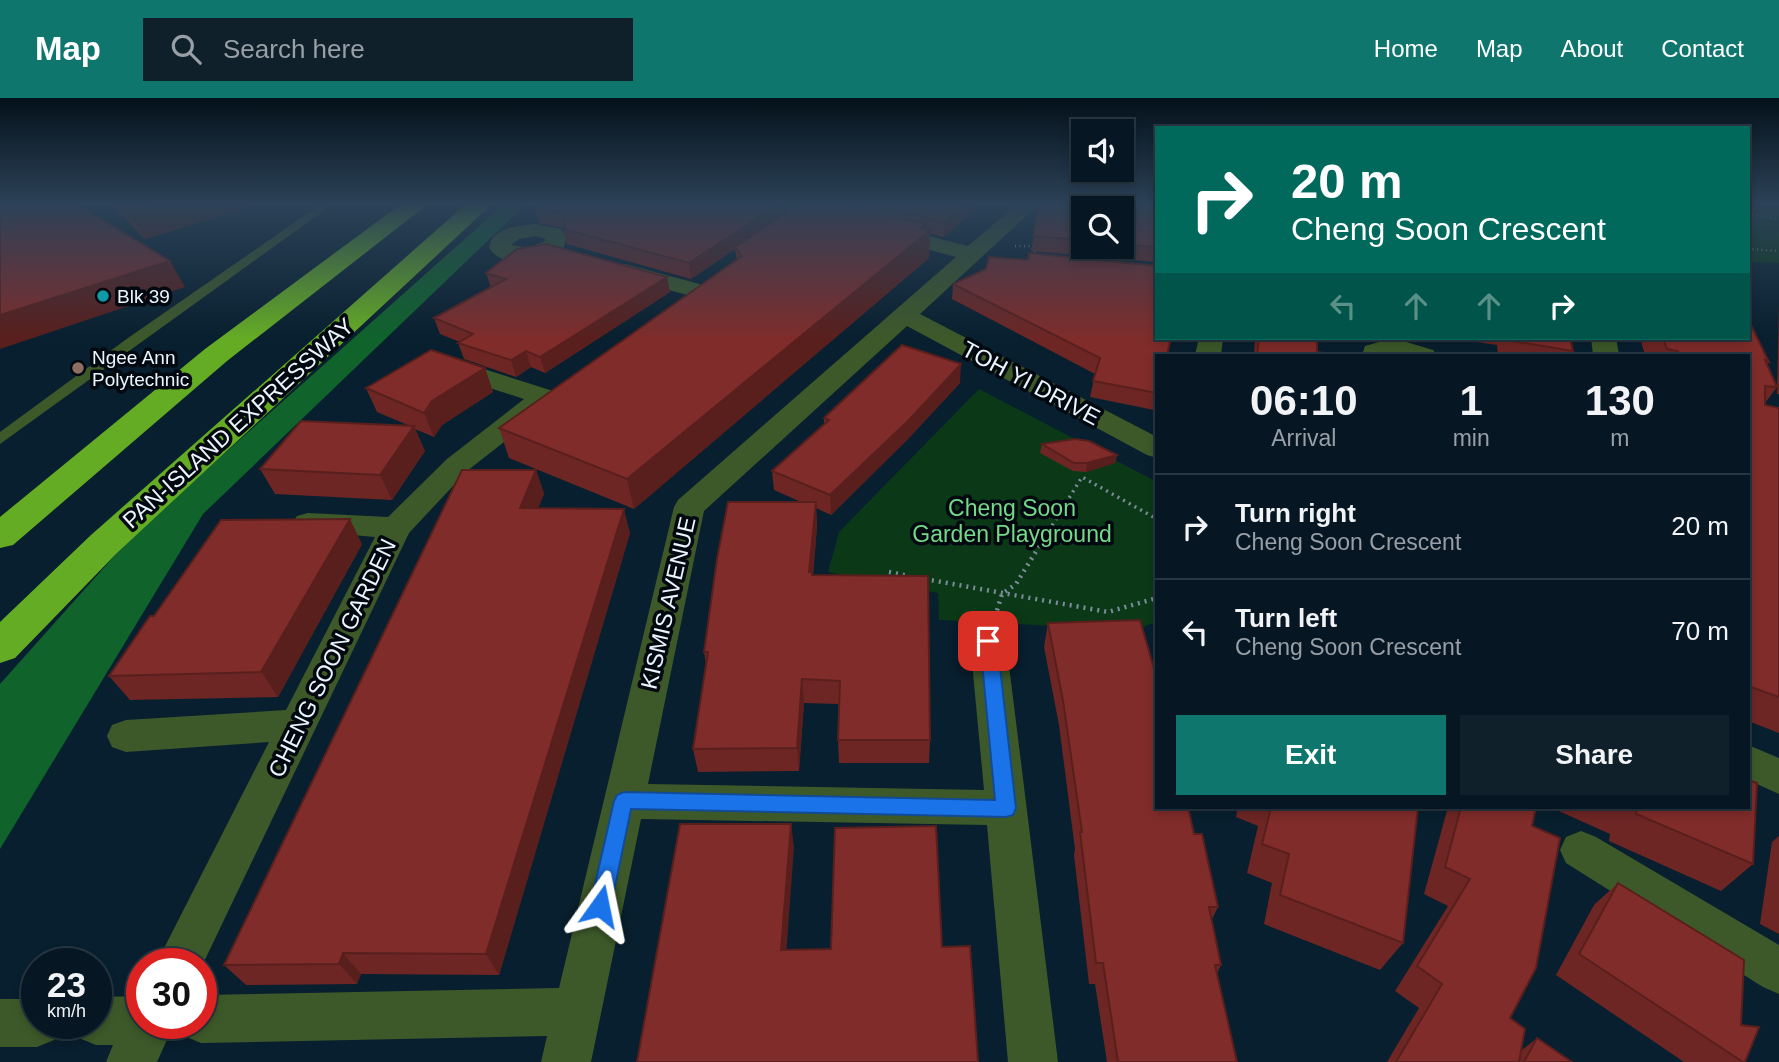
<!DOCTYPE html>
<style>
:root{--surface:#061723;--page:#0f202b;--text:#f1f3f6;--muted:#989fa6;--line:#273641;--accent:#0f766e}
body{margin:0;font-family:Helvetica,sans-serif;background:var(--page);color:var(--text);height:100vh;display:flex;flex-direction:column;font-size:26px;white-space:nowrap}
*{box-sizing:border-box;margin:0}
p{font-size:23px;color:var(--muted)}
.icon{flex:none;width:38px;height:38px;fill:none;stroke:currentColor;stroke-width:2;stroke-linecap:round;stroke-linejoin:round}
.map{position:relative;flex:1;overflow:hidden}
.side{position:absolute;left:1155px;top:256px;width:595px;height:455px;display:flex;flex-direction:column;background:var(--surface);border-radius:0px;box-shadow:0 4px 10px #0003,0 0 0 2px var(--line)}
.side>*{flex:none}
.hud{position:absolute;left:1155px;top:28px;width:595px;height:214px;border-radius:0px;box-shadow:0 4px 10px #0003,0 0 0 2px var(--line);background:#00695c;color:#fff;overflow:hidden}
.buttons{position:absolute;left:1071px;top:21px;display:grid;gap:14px}
.buttons a{display:grid;place-items:center;width:63px;height:63px;border-radius:0px;background:var(--surface);box-shadow:0 4px 10px #0003,0 0 0 2px var(--line);font-size:35px}
.speed{position:absolute;left:21px;top:850px;display:flex;gap:14px;font-size:35px;font-weight:700;text-align:center}
.speed>*{display:grid;place-content:center;width:91px;height:91px;border-radius:50%;background:var(--surface);box-shadow:0 4px 10px #0003,0 0 0 2px var(--line);line-height:1}
.speed small{font-size:18px;font-weight:400}
.speed .limit{border:10px solid #d22;background:#fff;color:#111}
.pin{position:absolute;display:grid;place-items:center;width:60px;height:60px;color:#fff;margin:-30px;border-radius:14px;box-shadow:0 4px 10px #0006}
.me{position:absolute;width:77px;margin:-38px;rotate:12deg;stroke-linejoin:round;filter:drop-shadow(0 0 5px #0008)}
.turn{display:flex;align-items:center;gap:24px;height:147px;padding:0 21px;font-size:32px}
.turn .icon{width:91px;height:91px;stroke-width:2.5}
.turn b{display:block;font-size:49px;line-height:60px}
.lanes{display:flex;align-items:center;height:66px;padding:0 21px;background:#0003;justify-content:center;gap:35px;direction:ltr}
.lanes .off{opacity:.35}
.eta{display:flex;justify-content:space-evenly;align-items:center;height:119px;text-align:center}
.eta b{font-size:42px;font-weight:700;line-height:49px}
.button{display:flex;gap:14px;margin-top:auto;padding:14px 21px}
.button a{flex:1;height:80px;border-radius:0px;background:var(--accent);color:#fff;font-size:28px;font-weight:700;line-height:80px;text-align:center}
.button a+a{background:var(--page);color:var(--text)}
ul{padding:0;list-style:none}
li{display:flex;align-items:center;gap:21px;height:105px;padding:0 21px;border-top:2px solid var(--line)}
li div{flex:1}
li b{display:block;font-size:26px}
li em{font-style:normal}
header{display:flex;align-items:center;gap:42px;box-sizing:border-box;height:98px;padding:0 35px;background:var(--accent);color:#fff}
header strong{font-size:33px}
nav{display:flex;gap:38px;margin-inline-start:auto;font-size:24px}
.search{width:490px;height:63px;background:var(--page);display:flex;align-items:center;gap:18px;box-sizing:border-box;padding:0 24px;border-radius:0px;color:var(--muted);font-size:26px}
.map>svg:first-child{display:block}
.green{fill:#0b3918}
.forest{fill:#0f632b}
.lines{fill:none;stroke-linecap:round;stroke-linejoin:round}
.path-far2{stroke:#7c8c99;stroke-width:2.5;stroke-dasharray:1 3.5;stroke-linecap:butt}
.path-far1{stroke:#7c8c99;stroke-width:3.5;stroke-dasharray:2 4.5;stroke-linecap:butt}
.path{stroke:#7c8c99;stroke-width:4.5;stroke-dasharray:2 5;stroke-linecap:butt}
.lane{fill:#3d5929;fill-rule:evenodd}
.street{fill:#3d5929;fill-rule:evenodd}
.highway{fill:#65ac25;fill-rule:evenodd}
.wall{fill:#6d2624;fill-rule:evenodd}
.shaded-wall{fill:#591f1d}
.building{fill:#7f2c2a;stroke:#591f1d;stroke-width:2}
.route{fill:#1a73e8;stroke:#114b97;stroke-width:2}
.culture-dot{fill:#0f9aa8;stroke:#02080f;stroke-width:2.5}
.education-dot{fill:#8d6e63;stroke:#02080f;stroke-width:2.5}
.labels{text-anchor:middle;dominant-baseline:central;stroke-width:7;stroke-linejoin:round;paint-order:stroke}
.far-poi-label{font-size:19px;fill:#eaf5fe;stroke:#02080f;text-anchor:start}
.street-label{font-size:23px;fill:#eaf5fe;stroke:#02080f}
.park-label{font-size:23px;fill:#74d989;stroke:#02080f}
</style>
<header>
<strong>Map</strong>
<div class="search"><svg class="icon" aria-label="search" viewBox="0 0 24 24"><circle cx="10" cy="10" r="6"/><path d="M15 15l6 6"/></svg>Search here</div>
<nav><a>Home</a><a>Map</a><a>About</a><a>Contact</a></nav>
</header>
<div class="map">
<svg width="1779" height="964" viewBox="0 0 1779 964">
<rect width="100%" height="100%" fill="#081f2f"/>
<g class="green">
<polygon points="1748,106 1779,106 1779,165 1748,164"/>
<polygon points="979,291 1157,384 1157,524 1133,532 939,522 938,495 828,474 839,434"/>
</g>
<polygon class="forest" points="504,106 526,106 203,416 0,751 0,586 134,436"/>
<g class="lines">
<g class="path-far2">
<polyline points="1748,116 1779,121"/>
<polyline points="1015,148 1031,148 1039,159"/>
<polyline points="1748,151 1779,153"/>
</g>
<polyline class="path-far1" points="1042,444 1082,379 1157,421"/>
<g class="path">
<polyline points="889,474 909,478"/>
<polyline points="925,481 1108,514 1157,500"/>
<polyline points="995,519 1002,496 1016,486 1043,442"/>
</g>
<polygon class="lane" points="321,106 333,106 0,346 0,334 128,240"/>
<g class="street">
<polygon points="771,106 805,106 843,117 847,121 843,125 836,127 774,110"/>
<polygon points="1017,106 1039,106 920,216 1157,339 1157,360 1147,357 907,228 704,413 648,686 984,692 970,543 976,534 988,530 1000,534 1006,543 1058,964 1008,964 987,727 641,721 591,964 541,964 547,938 201,945 184,938 179,926 201,926 201,897 559,890 674,409 678,402 956,159 877,138 874,133 877,128 885,127 968,148"/>
<path d="M536,126L561,131L567,140L563,151C543,164 505,173 489,150C491,129 519,128 536,126ZM536,138L545,141V143L528,150L511,147L519,141Z"/>
<polygon points="625,166 703,187 707,192 703,197 695,199 617,178 614,173 617,168"/>
<polygon points="1199,240 1223,240 1221,257 1195,257"/>
<polygon points="1393,240 1433,252 1437,257 1362,257 1365,248"/>
<polygon points="1591,240 1616,240 1619,257 1593,257"/>
<polygon points="446,259 553,293 557,299 545,312 467,373 409,435 201,870 201,866 156,866 269,644 126,654 112,649 107,638 112,627 126,622 286,612 375,439 297,432 292,425 297,418 308,415 388,419 447,361 524,301 437,273 433,267 437,261"/>
<polygon points="1748,647 1779,660 1779,696 1748,682"/>
<polygon points="1581,733 1596,739 1779,847 1779,896 1763,889 1566,765 1560,752 1566,739"/>
<polygon points="142,898 142,926 174,926 157,964 106,964 113,947 96,947 79,940 73,926 96,926 96,899"/>
<polygon points="0,901 37,901 37,926 61,926 54,942 37,949 0,949"/>
</g>
<g class="highway">
<polygon points="401,106 428,106 227,263 13,447 0,450 0,419 205,251"/>
<polygon points="466,106 492,106 117,455 15,560 0,565 0,524 91,437"/>
</g>
</g>
<g class="wall">
<polygon points="111,106 259,106 145,141"/>
<polygon points="799,106 984,106 943,139 930,135 929,160 634,411 509,360 499,330 737,162 735,151 691,181 567,146 563,130 539,125 535,110 787,114"/>
<path d="M1039,106H1157V164L1031,153ZM1083,110H1122V149H1083Z"/>
<polygon points="1028,162 1157,257 1157,301 1154,312 1090,299 1095,276 952,201 953,186"/>
<polygon points="486,175 670,194 545,275 531,269 516,279 464,261 458,245 460,244 440,236 434,220 491,190"/>
<polygon points="1779,205 1779,296 1777,296"/>
<polygon points="1255,240 1317,240 1317,254 1338,257 1254,257"/>
<polygon points="1450,240 1570,240 1573,253 1570,257 1498,257 1497,247"/>
<polygon points="1640,240 1748,240 1769,264 1767,267 1777,289 1765,305 1765,307 1779,310 1779,635 1748,623 1748,257 1645,257"/>
<polygon points="485,270 493,294 442,327 434,339 415,331 425,353 392,402 275,396 260,371 410,328 377,314 366,290"/>
<polygon points="960,285 907,342 831,417 816,410 817,428 813,477 930,642 929,665 839,665 838,642 839,606 804,605 799,673 698,674 693,651 706,566 704,554 801,404 774,392 772,373 824,327 824,320"/>
<polygon points="1042,346 1117,357 1115,365 1086,374 1073,373 1040,355"/>
<polygon points="536,372 544,396 538,410 630,435 499,877 361,876 357,886 246,887 224,867"/>
<polygon points="362,446 278,599 130,602 109,578"/>
<polygon points="1048,525 1194,736 1218,809 1211,823 1221,867 1217,875 1237,964 1107,964 1095,886 1089,886 1074,757 1075,751 1059,627 1044,549"/>
<polygon points="1238,709 1418,709 1403,845 1380,872 1264,826 1272,785 1247,775 1258,728 1236,719"/>
<polygon points="1448,709 1536,709 1532,728 1510,920 1522,952 1537,940 1572,964 1387,964 1419,910 1395,893 1448,808 1424,796"/>
<polygon points="1550,709 1748,709 1753,766 1721,793 1609,743 1610,736"/>
<polygon points="1779,738 1779,836 1760,826 1772,744"/>
<polygon points="1618,785 1741,927 1745,964 1684,964 1556,877 1594,807"/>
</g>
<g class="shaded-wall">
<polygon points="160,106 259,106 145,141 130,115"/>
<polygon points="778,106 786,106 787,116 691,181 689,165"/>
<polygon points="967,106 984,106 943,139 944,124"/>
<polygon points="926,126 926,136 930,132 929,160 634,411 627,381"/>
<polygon points="170,163 185,189 0,251 0,217"/>
<polygon points="667,179 670,194 545,275 540,259"/>
<polygon points="526,253 531,269 516,279 511,262"/>
<polygon points="961,266 960,285 907,342 831,417 830,397"/>
<polygon points="485,270 493,294 442,327 434,339 424,315 432,303"/>
<polygon points="414,328 425,353 392,402 380,377"/>
<polygon points="1117,357 1115,365 1086,374 1087,365"/>
<polygon points="536,372 544,396 528,434 520,410"/>
<polygon points="816,404 817,428 813,478 809,474"/>
<polygon points="624,411 630,435 499,877 486,856"/>
<polygon points="350,421 362,446 278,599 261,574"/>
<polygon points="802,581 804,605 799,673 797,650"/>
<polygon points="791,726 794,749 785,873 781,852"/>
<polygon points="343,855 361,876 357,886 339,866"/>
</g>
<g class="building">
<polygon points="0,106 76,106 170,163 0,217"/>
<polygon points="122,106 160,106 130,115"/>
<polygon points="543,106 779,106 689,165 564,131 566,124 560,115 535,110"/>
<polygon points="799,106 846,106 926,126 921,130 930,132 627,381 499,330 742,158 735,149"/>
<polygon points="873,106 967,106 944,124"/>
<polygon points="1039,106 1157,106 1157,149 1122,146 1122,110 1083,110 1083,142 1033,138"/>
<polygon points="546,146 667,179 540,259 526,253 511,262 458,245 473,236 434,220 506,181 486,175 517,151"/>
<polygon points="1029,155 1157,168 1157,240 1171,240 1167,257 1157,257 1157,295 1093,283 1100,260 953,186 986,171 989,159 1028,162"/>
<polygon points="1748,221 1769,264 1765,262 1777,289 1765,288 1765,307 1779,310 1779,599 1748,588 1748,257 1679,257 1678,253 1667,251 1663,240 1748,240"/>
<polygon points="1259,240 1317,240 1317,254 1338,257 1257,257"/>
<polygon points="1506,240 1570,240 1573,253 1507,242"/>
<polygon points="902,247 961,266 908,323 830,397 772,373 829,322 824,320"/>
<polygon points="431,252 485,270 432,303 424,315 366,290"/>
<polygon points="301,323 414,328 380,377 260,371"/>
<polygon points="1075,341 1089,343 1117,357 1087,365 1074,365 1042,346"/>
<polygon points="462,372 536,372 520,410 624,411 486,856 343,855 339,866 224,867"/>
<polygon points="728,404 816,404 809,474 812,474 812,477 928,478 930,642 838,642 840,583 802,581 797,650 693,651 708,554 704,554 717,461"/>
<polygon points="350,421 261,574 109,578 150,518 154,518 221,422"/>
<polygon points="1140,522 1157,581 1157,709 1188,709 1194,736 1202,736 1218,809 1209,809 1221,867 1215,867 1237,964 1118,964 1103,865 1096,865 1080,734 1082,734 1063,603 1048,525"/>
<polygon points="1748,682 1757,685 1753,766 1636,716 1637,709 1748,709"/>
<polygon points="1271,709 1418,709 1403,845 1280,797 1289,756 1262,746"/>
<polygon points="1461,709 1536,709 1532,728 1560,740 1536,870 1510,920 1525,931 1519,964 1396,964 1442,886 1417,868 1470,781 1445,769"/>
<polygon points="680,726 791,726 781,852 831,851 835,730 936,728 942,849 970,848 978,964 637,964"/>
<polygon points="1618,785 1744,862 1741,927 1759,929 1745,964 1743,964 1579,856"/>
<polygon points="1537,940 1572,964 1524,964"/>
</g>
<linearGradient id="sky" x2="0" y2="1"><stop stop-color="#04111a"/><stop offset="0.44" stop-color="#2c4258"/><stop offset="1" stop-color="#2c4258" stop-opacity="0"/></linearGradient>
<rect width="1779" height="241" fill="url(#sky)"/>
<polygon class="route" points="988,537 994,539 997,543 1016,710 1013,717 1006,719 631,711 611,808 608,816 600,818 593,816 590,808 614,703 617,697 624,694 995,702 980,543 982,539"/>
<circle class="culture-dot" cx="103" cy="198" r="7"/>
<circle class="education-dot" cx="78" cy="270" r="7"/>
<g class="labels">
<g class="far-poi-label">
<text x="117" y="198">Blk 39</text>
<text x="92" y="259">Ngee Ann<tspan x="92" dy="22">Polytechnic</tspan></text>
</g>
<g class="street-label">
<text transform="translate(1031 285) rotate(28)">TOH YI DRIVE</text>
<text transform="translate(238 325) rotate(-42)">PAN-ISLAND EXPRESSWAY</text>
<text transform="translate(668 505) rotate(-77)">KISMIS AVENUE</text>
<text transform="translate(332 560) rotate(-64)">CHENG SOON GARDEN</text>
</g>
<g class="park-label">
<text x="1012" y="410">Cheng Soon<tspan x="1012" dy="26">Garden Playground</tspan></text>
</g>
</g>
</svg>
<div class="buttons">
<a><svg class="icon" aria-label="sound" viewBox="0 0 24 24"><path d="M4 9h4l5-4v14l-5-4H4zM17 9q2 3 0 6"/></svg></a>
<a><svg class="icon" aria-label="search" viewBox="0 0 24 24"><circle cx="10" cy="10" r="6"/><path d="M15 15l6 6"/></svg></a>
</div>
<div class="speed"><div>23<small>km/h</small></div><div class="limit">30</div></div>
<div class="pin" style="left:988px;top:543px;background:#d93025"><svg class="icon" aria-label="arrive" viewBox="0 0 24 24"><path d="M6 21V4h12l-3 4 3 4H6"/></svg></div>
<svg class="me" style="left:600px;top:808px" viewBox="-20 -20 40 40"><path d="M0-17L14 15 0 8-14 15z" fill="#1a73e8" stroke="#fff" stroke-width="4"/></svg>
<div class="hud">
<div class="turn"><svg class="icon" aria-label="right" viewBox="0 0 24 24"><path d="M7 20v-9h11M14 6l5 5-5 5"/></svg><div><b>20 m</b>Cheng Soon Crescent</div></div>
<div class="lanes"><svg class="icon off" aria-label="left" viewBox="0 0 24 24"><path d="M17 20v-9H6M10 6l-5 5 5 5"/></svg><svg class="icon off" aria-label="ahead" viewBox="0 0 24 24"><path d="M12 20V5M6 11l6-6 6 6"/></svg><svg class="icon off" aria-label="ahead" viewBox="0 0 24 24"><path d="M12 20V5M6 11l6-6 6 6"/></svg><svg class="icon" aria-label="right" viewBox="0 0 24 24"><path d="M7 20v-9h11M14 6l5 5-5 5"/></svg></div>
</div>
<section class="side">
<div class="eta">
<div><b>06:10</b><p>Arrival</p></div>
<div><b>1</b><p>min</p></div>
<div><b>130</b><p>m</p></div>
</div>
<ul>
<li><svg class="icon" aria-label="right" viewBox="0 0 24 24"><path d="M7 20v-9h11M14 6l5 5-5 5"/></svg><div><b>Turn right</b><p>Cheng Soon Crescent</p></div><em>20 m</em></li>
<li><svg class="icon" aria-label="left" viewBox="0 0 24 24"><path d="M17 20v-9H6M10 6l-5 5 5 5"/></svg><div><b>Turn left</b><p>Cheng Soon Crescent</p></div><em>70 m</em></li>
</ul>
<div class="button"><a>Exit</a><a>Share</a></div>
</section>
</div>
